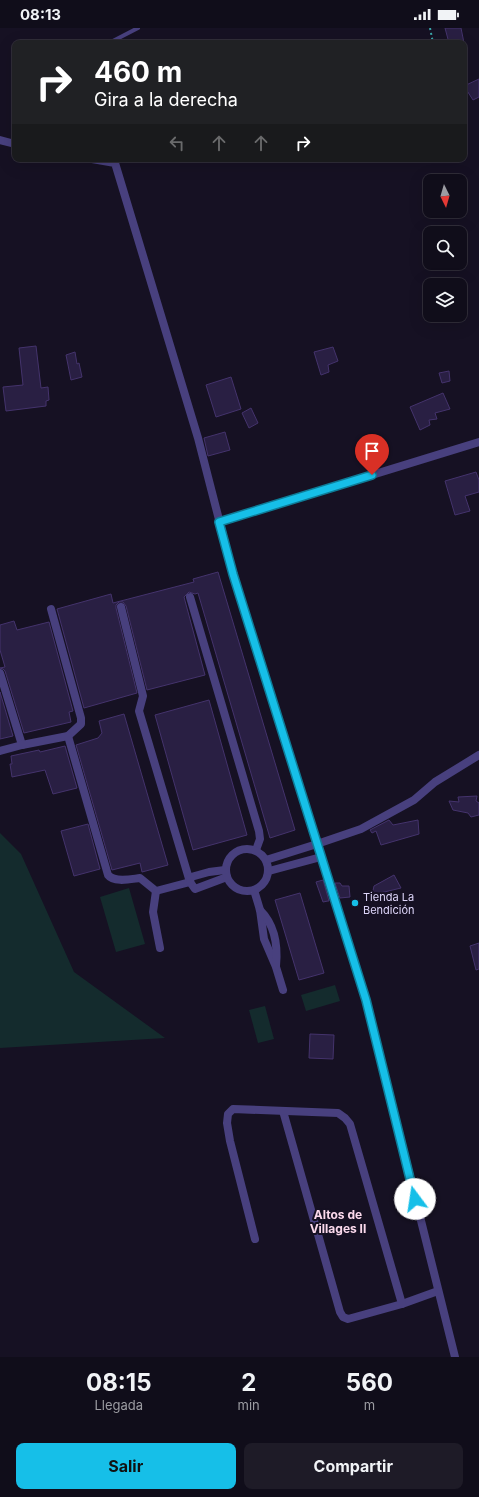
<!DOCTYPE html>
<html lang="es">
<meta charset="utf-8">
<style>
:root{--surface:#100d1a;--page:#1e1b27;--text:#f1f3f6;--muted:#9c9ca2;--line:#302d39;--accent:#16bfe8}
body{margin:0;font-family:Inter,sans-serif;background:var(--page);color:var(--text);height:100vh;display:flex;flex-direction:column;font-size:15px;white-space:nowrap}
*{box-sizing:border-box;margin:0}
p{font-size:13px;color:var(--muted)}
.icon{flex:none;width:22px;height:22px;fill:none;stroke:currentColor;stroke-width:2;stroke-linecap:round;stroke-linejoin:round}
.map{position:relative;height:1329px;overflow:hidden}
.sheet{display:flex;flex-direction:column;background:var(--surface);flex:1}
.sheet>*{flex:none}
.top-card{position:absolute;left:12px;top:12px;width:455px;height:122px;border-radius:8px;box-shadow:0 4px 16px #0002,0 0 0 1px var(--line);background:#202124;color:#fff;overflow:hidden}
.needle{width:26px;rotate:175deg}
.fabs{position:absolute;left:423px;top:146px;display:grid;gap:8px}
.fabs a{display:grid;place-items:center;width:44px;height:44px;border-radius:8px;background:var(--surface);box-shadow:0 4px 16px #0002,0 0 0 1px var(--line);font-size:20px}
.pin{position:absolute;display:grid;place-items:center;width:34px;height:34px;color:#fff;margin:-41px -17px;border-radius:50% 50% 50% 0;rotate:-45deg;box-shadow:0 0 4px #0007}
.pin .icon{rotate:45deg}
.me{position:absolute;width:44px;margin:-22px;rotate:346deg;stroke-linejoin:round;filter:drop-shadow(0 0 3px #0008)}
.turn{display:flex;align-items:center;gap:14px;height:84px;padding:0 16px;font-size:18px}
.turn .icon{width:52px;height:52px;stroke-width:2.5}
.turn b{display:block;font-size:28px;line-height:34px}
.lanes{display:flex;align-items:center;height:38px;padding:0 16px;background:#0003;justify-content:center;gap:20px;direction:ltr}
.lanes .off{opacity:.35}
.eta{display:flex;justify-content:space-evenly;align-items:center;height:68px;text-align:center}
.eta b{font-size:24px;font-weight:700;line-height:28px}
.button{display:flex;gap:8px;margin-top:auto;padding:8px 16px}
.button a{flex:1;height:46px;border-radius:8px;background:var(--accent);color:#111;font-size:16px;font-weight:700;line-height:46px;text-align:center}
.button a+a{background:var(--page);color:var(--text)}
.status{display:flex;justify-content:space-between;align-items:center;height:28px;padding:0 20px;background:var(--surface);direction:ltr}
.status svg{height:11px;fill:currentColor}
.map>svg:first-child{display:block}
.green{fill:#142b2d}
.building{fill:#291f43;stroke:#44336c}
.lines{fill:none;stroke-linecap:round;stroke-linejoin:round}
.path{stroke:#3ba8ab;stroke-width:2;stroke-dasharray:2 3;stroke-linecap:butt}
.lane{stroke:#48407e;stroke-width:4}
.street{stroke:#48407e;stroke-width:8}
.route-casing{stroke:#0e7c97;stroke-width:10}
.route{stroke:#16bfe8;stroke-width:7}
.poi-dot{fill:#16bfe8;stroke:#161123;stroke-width:1.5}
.labels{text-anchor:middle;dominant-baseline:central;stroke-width:4;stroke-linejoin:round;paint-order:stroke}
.poi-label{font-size:11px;fill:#dfd7fb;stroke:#161123;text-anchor:start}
.neighbourhood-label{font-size:12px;font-weight:bold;fill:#fbd9ec;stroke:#161123}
</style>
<div class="status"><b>08:13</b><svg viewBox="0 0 49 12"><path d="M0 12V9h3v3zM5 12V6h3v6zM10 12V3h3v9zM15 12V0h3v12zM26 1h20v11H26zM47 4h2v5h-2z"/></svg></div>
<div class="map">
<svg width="479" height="1329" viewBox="0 0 479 1329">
<rect width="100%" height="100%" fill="#161123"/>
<g class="green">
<polygon points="0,805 21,826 74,944 165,1010 0,1020"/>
<polygon points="129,860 145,916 116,924 100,869"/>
<polygon points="335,957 340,973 306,983 301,967"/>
<polygon points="265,978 274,1011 258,1015 249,982"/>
</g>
<g class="building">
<polygon points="445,0 461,0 464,15 449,15"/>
<polygon points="479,51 479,69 473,72 464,58"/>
<polygon points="36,318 41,360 48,359 49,372 46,373 46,378 6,383 3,359 23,357 19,320"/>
<polygon points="333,319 338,333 328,337 329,344 321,347 314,324"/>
<polygon points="75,324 77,336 79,335 82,349 71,352 66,327"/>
<polygon points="449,343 450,353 442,355 439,345"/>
<polygon points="231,349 241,381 216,389 206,357"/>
<polygon points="443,365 450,381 435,385 437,391 429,392 430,397 420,402 410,379"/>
<polygon points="251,380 258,395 249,400 242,385"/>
<polygon points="225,404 230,422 208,428 204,410"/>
<polygon points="476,444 479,452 479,464 465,468 470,483 455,487 445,453"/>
<polygon points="218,544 295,802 270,810 198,565 195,566 189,564 184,569 205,647 147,662 126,578 123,574 119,574 116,577 116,580 137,665 84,680 57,581 111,566 113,575 194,554 193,551"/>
<polygon points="14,593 17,602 49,594 73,683 69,684 71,694 24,705 5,643 3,641 0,640 5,639 0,622 0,597"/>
<polygon points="0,664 13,708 0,711"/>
<polygon points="209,672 247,807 193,822 155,687"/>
<polygon points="124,686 168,837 142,844 140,835 112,842 76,717 98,710 102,705 99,693"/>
<polygon points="65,718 77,760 53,766 45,742 12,749 10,736 12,736 11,728 39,722 40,724"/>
<polygon points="477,768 476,773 479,775 479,787 471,789 468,785 453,782 449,773 459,774 458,769"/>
<polygon points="389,792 393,797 418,792 419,806 381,817 376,803 372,805 370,802"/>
<polygon points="88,796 100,841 74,848 61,803"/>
<polygon points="394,847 401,860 372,867 374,858"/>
<polygon points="323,852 329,873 328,873 323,874 316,854"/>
<polygon points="335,855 340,855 342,858 349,858 350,869 340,870"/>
<polygon points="300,865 324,945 299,952 275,872"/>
<polygon points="479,915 479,941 476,942 470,918"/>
<polygon points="310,1006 334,1007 333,1031 309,1030"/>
</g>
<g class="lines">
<g class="path">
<polyline points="430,0 433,15"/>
<polyline points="124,133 130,131"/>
</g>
<polyline class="lane" points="109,15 138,0"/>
<g class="street">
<polyline points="0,112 15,116"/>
<polyline points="92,131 115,135 198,410 233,546 366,972 455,1329"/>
<polyline points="219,494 479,414"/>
<polyline points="190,569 259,803 260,811 256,822"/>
<polyline points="121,579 143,668 139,683 190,854 195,861 227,849"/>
<polyline points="51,581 81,690 81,696 68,708"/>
<polyline points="0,645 22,717"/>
<path d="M0,723L22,717L68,708L108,847C114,855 131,851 140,850L156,863L190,854"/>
<circle cx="247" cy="842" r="21"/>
<polyline points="266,832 317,816 361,801 414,772 435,754 479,727"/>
<polyline points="269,843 321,829"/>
<polyline points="190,854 191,849 209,844 225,842"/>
<polyline points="254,862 260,882 264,911 276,939 283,962"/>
<polyline points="156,863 153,884 160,920"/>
<path d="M260,882C275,897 278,918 276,938"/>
<polyline points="283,1083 340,1284 343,1289 348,1291 402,1276 438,1263"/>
<polyline points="255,1211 230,1113 227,1095 228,1086 233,1081 338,1085 345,1090 350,1096 402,1276"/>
</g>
</g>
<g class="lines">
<g class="route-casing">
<polyline id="route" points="372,447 219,494 233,546 366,972 415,1171"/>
</g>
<use href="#route" class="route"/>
</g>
<circle class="poi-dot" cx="355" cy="875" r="4"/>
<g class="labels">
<g class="poi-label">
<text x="363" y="869">Tienda La<tspan x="363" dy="13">Bendición</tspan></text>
</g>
<g class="neighbourhood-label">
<text x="338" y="1186">Altos de<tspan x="338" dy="14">Villages II</tspan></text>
</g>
</g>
</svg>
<div class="fabs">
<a><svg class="needle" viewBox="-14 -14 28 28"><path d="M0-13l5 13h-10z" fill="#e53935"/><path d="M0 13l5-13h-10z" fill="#9c9ca2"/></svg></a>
<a><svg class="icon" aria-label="search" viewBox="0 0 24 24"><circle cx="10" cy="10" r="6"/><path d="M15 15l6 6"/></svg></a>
<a><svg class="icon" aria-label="layers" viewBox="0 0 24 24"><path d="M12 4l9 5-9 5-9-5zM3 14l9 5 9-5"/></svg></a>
</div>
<div class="pin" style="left:372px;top:447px;background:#d93025"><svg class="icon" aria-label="arrive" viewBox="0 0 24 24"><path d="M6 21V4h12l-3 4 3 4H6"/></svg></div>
<svg class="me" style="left:415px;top:1171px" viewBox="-20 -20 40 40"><circle r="19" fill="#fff"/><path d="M0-13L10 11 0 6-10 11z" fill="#16bfe8"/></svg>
<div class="top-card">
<div class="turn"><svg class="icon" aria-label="right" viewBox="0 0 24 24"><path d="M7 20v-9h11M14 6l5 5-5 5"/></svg><div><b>460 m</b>Gira a la derecha</div></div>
<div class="lanes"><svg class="icon off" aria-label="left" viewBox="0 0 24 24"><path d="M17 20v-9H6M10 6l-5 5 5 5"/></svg><svg class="icon off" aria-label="ahead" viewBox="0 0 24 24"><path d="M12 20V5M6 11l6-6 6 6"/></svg><svg class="icon off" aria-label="ahead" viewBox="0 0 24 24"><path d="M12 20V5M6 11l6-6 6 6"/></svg><svg class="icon" aria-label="right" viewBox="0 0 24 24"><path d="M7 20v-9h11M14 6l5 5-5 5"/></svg></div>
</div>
</div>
<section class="sheet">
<div class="eta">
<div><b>08:15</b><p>Llegada</p></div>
<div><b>2</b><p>min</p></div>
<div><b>560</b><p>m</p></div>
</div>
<div class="button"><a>Salir</a><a>Compartir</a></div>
</section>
